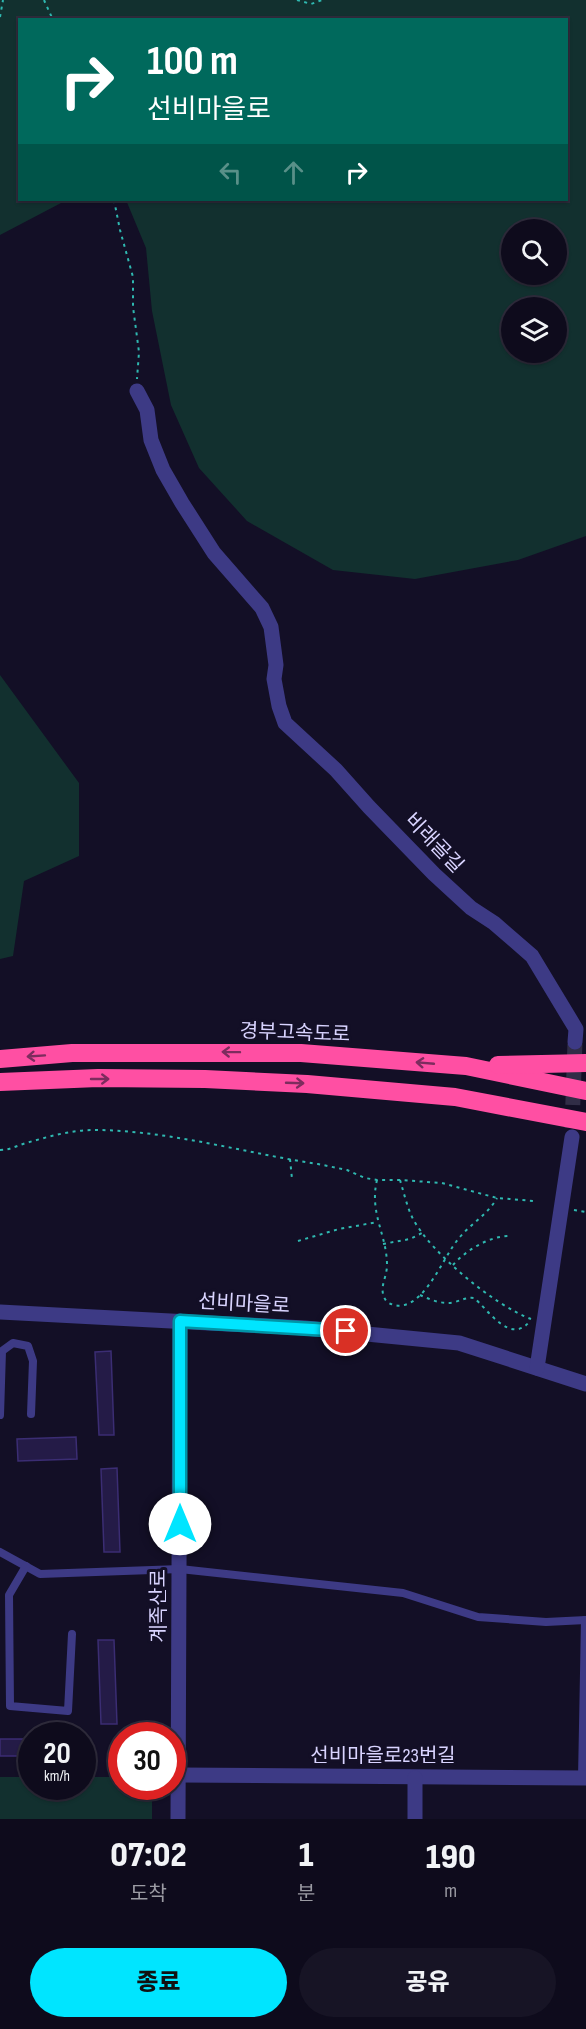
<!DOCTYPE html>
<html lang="ko">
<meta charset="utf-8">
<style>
:root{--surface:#0e0b1c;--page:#171425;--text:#f1f3f6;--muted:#9b9ba3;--line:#2e2b3b;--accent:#00e5ff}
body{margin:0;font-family:"Sofia Sans Condensed","Noto Sans KR",sans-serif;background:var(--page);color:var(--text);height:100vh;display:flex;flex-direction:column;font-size:22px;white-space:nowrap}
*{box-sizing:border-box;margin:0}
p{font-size:20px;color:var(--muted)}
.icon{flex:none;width:33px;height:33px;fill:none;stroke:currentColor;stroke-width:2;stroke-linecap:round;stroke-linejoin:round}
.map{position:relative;height:1819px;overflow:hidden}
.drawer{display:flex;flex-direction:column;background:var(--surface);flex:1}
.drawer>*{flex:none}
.top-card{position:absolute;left:18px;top:18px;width:550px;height:183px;border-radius:0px;box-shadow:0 2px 4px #0004,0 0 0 2px var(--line);background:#00695c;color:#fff;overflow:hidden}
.tools{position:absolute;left:501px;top:219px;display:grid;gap:12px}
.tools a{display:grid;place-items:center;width:66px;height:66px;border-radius:50%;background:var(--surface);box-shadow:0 2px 4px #0004,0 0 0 2px var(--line);font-size:30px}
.speed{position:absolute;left:18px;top:1722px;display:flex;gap:12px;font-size:30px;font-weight:700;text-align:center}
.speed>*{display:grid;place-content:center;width:78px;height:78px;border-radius:50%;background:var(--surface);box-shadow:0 2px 4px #0004,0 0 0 2px var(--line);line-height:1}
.speed small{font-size:15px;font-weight:400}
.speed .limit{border:9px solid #d22;background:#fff;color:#111}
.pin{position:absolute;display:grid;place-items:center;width:51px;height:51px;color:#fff;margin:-26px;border:3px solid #fff;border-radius:50%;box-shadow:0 2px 6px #0007}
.me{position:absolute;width:66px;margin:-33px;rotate:0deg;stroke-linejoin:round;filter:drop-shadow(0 0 4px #0008)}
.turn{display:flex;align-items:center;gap:21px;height:126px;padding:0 30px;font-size:27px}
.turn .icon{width:78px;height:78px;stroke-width:2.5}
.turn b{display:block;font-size:42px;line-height:51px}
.lanes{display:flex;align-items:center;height:57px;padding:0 30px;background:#0003;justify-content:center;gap:30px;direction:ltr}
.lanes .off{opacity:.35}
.eta{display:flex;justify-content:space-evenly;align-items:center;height:102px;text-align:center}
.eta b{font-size:36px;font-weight:800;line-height:42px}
.cta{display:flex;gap:12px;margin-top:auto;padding:12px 30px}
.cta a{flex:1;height:69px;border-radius:36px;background:var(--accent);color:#111;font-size:24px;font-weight:800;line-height:69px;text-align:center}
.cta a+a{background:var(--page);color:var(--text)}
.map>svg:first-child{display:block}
.green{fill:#12302f;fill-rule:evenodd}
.building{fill:#241b47;stroke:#3b2d73;stroke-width:1.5}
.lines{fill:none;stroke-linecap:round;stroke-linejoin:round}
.street-tunnel{stroke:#312d47;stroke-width:15;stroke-dasharray:15 8;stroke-linecap:butt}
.path{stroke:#2fb8b0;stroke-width:2;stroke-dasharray:3 4.5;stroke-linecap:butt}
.lane{stroke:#3d3a85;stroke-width:8}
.street{stroke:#3d3a85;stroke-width:15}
.highway{stroke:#ff4fa3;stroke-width:18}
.oneway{stroke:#7d2c5e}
.route-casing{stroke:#0095a6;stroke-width:15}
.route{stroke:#00e5ff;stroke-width:10}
.labels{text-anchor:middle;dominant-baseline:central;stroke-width:6;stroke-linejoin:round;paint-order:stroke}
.street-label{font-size:20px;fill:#d9d4ff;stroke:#130f26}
</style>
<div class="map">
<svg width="586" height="1819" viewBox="0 0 586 1819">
<rect width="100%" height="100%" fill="#130f26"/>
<g class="green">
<path d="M0,0H586V536L518,560L415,579L333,570L247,521L199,468L171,405L152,311L146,248L126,200H567V20H20V200H75L61,203L0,235ZM512,230H556V274H512ZM512,308H556V352H512Z"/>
<polygon points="0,675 79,783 79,856 24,881 13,956 0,959"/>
<polygon points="0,1777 31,1777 32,1786 82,1786 83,1777 121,1777 122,1786 152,1787 152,1819 0,1819"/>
</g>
<g class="building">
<polygon points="111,1351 114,1435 99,1435 95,1352"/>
<polygon points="76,1437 77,1459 18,1461 17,1439"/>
<polygon points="117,1468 120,1552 104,1552 101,1469"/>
<polygon points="98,1640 114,1640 117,1724 101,1724"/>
<rect x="0" y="1739" width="32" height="17"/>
</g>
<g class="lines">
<polyline class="street-tunnel" points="572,1128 575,1042"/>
<g class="path">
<polyline points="44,0 53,20"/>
<polyline points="297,0 311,4 322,0"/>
<polyline points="0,17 3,0"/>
<polyline points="114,200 120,230 133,277 133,307 139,352 137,379"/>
<path d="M0,1150C10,1150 16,1146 26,1143C47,1137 71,1130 93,1130C169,1130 244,1153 318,1164L347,1170L365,1178L377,1180H400L442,1183L497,1198L534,1201"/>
<polyline points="290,1159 292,1179"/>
<path d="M377,1180C369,1213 387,1235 387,1265C387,1279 377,1289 387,1302C419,1321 441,1261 456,1242C468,1225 487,1216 497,1198"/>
<path d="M400,1180C404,1193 407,1207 413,1219C432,1254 494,1305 531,1319"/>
<polyline points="574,1210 586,1212"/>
<polyline points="298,1241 339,1229 378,1222"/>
<polyline points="383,1244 410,1239 422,1233"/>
<path d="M453,1265C465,1251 489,1236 509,1236"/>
<path d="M420,1295C431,1300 443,1305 455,1302C462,1300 467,1297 474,1298C487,1308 510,1346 530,1321"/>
</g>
<g class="lane">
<polyline points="0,1415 2,1351 13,1343 28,1346 33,1361 31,1414"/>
<polyline points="0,1552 40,1574 180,1569 403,1593 478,1617 546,1622 586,1620"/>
<polyline points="26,1566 9,1595 10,1706 68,1711 72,1634"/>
<polyline points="582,1778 585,1620"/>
</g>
<g class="street">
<polyline points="137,391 147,410 151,440 163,470 182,503 214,553 262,608 271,627 276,665 274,679 279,706 285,723 336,770 369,807 434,874 471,908 494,923 532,956 576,1029 575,1042"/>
<polyline points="0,1312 305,1328 459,1343 586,1384"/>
<polyline points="537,1368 572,1137"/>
<polyline points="180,1775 586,1778"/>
<polyline points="178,1819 180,1321"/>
<polyline points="415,1819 415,1778"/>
</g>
<g class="highway">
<polyline points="0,1059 72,1053 301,1053 466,1066 586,1091"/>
<polyline points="498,1065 586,1063"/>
<polyline points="0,1082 98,1078 205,1079 307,1084 455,1097 586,1122"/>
</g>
</g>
<defs><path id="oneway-shaft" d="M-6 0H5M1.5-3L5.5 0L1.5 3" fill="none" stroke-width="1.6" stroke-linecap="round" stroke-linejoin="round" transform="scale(1.5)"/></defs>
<g class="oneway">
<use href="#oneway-shaft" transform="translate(231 1052) rotate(-179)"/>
<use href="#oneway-shaft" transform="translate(36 1056) rotate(176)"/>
<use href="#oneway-shaft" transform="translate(425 1063) rotate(-175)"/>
<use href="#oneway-shaft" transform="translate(100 1079)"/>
<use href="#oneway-shaft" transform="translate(295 1083) rotate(2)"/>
</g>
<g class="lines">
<g class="route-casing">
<polyline id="route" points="180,1524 180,1321 346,1331"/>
</g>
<use href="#route" class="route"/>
</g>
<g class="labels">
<g class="street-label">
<text transform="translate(434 843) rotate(46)">비래골길</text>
<text transform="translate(295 1033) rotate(2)">경부고속도로</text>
<text transform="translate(244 1304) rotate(3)">선비마을로</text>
<text transform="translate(159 1606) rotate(-90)">계족산로</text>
<text x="383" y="1756">선비마을로23번길</text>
</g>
</g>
</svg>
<div class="tools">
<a><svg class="icon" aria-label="search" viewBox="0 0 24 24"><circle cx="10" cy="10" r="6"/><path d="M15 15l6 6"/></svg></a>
<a><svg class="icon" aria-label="layers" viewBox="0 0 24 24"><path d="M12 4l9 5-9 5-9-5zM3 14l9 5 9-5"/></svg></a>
</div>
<div class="speed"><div>20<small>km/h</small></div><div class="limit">30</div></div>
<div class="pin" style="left:346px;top:1331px;background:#d93025"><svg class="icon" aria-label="arrive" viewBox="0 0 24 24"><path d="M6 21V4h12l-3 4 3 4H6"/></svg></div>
<svg class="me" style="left:180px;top:1524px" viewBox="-20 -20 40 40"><circle r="19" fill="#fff"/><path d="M0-13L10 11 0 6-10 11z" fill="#00e5ff"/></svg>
<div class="top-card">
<div class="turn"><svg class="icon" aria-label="right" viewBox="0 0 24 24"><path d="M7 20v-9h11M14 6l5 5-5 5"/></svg><div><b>100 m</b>선비마을로</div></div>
<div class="lanes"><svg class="icon off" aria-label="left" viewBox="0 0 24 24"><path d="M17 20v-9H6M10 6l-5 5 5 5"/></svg><svg class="icon off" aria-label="ahead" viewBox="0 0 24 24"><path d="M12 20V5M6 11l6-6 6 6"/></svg><svg class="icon" aria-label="right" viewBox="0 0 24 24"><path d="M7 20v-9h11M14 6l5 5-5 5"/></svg></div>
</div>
</div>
<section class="drawer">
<div class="eta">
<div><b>07:02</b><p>도착</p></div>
<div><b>1</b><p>분</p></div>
<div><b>190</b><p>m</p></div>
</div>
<div class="cta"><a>종료</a><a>공유</a></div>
</section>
